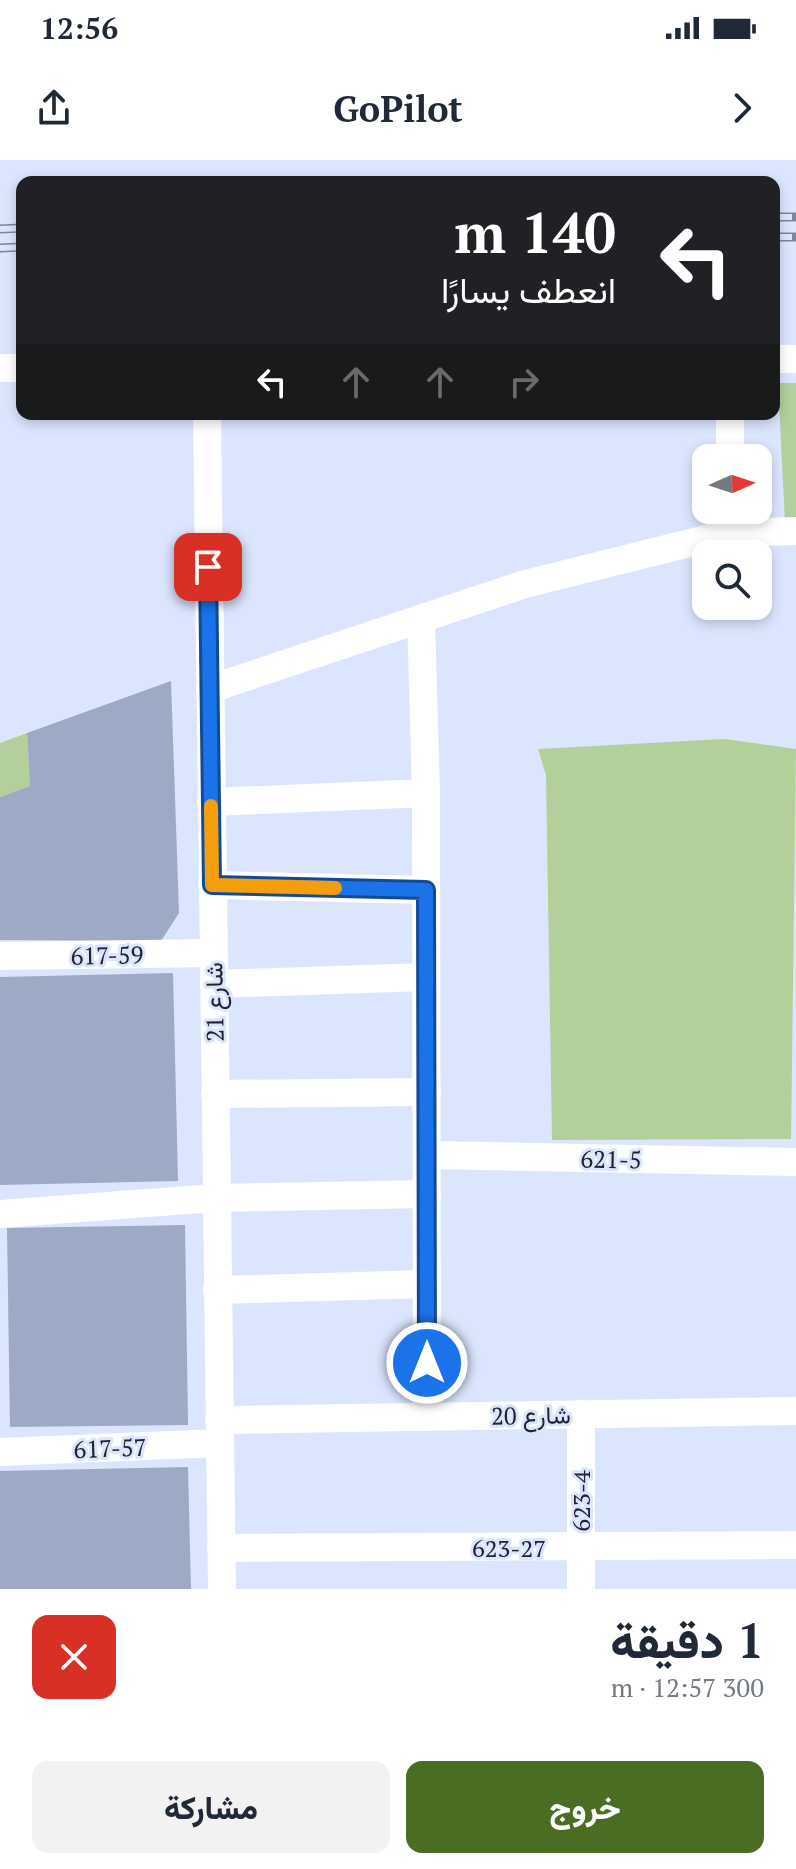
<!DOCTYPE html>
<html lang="ar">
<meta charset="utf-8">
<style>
:root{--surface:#fff;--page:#f2f2f3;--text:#1f2937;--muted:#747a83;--accent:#4a6c23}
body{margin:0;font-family:"PT Serif",Vazirmatn,serif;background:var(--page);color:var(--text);direction:rtl;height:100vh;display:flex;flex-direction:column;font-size:30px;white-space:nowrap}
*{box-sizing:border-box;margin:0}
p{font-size:26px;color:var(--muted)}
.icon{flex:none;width:44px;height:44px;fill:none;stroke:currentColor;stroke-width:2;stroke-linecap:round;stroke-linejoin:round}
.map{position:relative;height:1429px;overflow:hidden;direction:ltr}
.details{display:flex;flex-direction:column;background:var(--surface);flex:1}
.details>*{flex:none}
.guide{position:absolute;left:16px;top:16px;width:764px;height:244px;border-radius:16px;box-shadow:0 4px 12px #0003;direction:rtl;background:#202124;color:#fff;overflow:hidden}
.needle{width:52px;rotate:87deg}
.controls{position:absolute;left:692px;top:284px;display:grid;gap:16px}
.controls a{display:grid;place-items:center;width:80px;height:80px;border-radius:16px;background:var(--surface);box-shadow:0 4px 12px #0003;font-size:40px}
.pin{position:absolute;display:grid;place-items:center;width:68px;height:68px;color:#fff;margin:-34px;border-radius:16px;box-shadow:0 4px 12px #0006}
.me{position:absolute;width:88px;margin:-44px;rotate:0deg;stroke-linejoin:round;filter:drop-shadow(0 0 6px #0008)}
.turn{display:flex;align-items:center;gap:28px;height:168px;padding:0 32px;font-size:36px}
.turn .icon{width:104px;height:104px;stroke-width:2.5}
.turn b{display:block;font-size:56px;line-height:68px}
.lanes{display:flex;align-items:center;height:76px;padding:0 32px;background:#0003;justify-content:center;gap:40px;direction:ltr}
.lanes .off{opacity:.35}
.round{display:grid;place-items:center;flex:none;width:84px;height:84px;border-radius:16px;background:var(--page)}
.head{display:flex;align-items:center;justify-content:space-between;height:136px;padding:0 32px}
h1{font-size:48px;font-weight:800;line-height:60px}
.cta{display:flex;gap:16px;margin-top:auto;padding:16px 32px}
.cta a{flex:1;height:92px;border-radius:16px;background:var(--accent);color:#fff;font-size:32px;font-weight:800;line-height:92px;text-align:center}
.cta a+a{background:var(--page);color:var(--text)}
.status{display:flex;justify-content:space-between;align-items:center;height:56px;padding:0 40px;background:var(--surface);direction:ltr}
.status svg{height:22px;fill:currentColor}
header{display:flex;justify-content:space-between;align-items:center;height:104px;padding:0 32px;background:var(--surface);font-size:36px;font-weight:800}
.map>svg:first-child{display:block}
.green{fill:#b3cf9a}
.building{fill:#9ea9c5}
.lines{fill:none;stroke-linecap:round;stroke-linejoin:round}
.minor{stroke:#fff;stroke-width:28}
.rail-casing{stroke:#7e8597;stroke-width:9}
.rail{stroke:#dbe5fd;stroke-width:6;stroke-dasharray:18;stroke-linecap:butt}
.route-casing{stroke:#114b97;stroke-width:20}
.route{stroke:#1a73e8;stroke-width:14}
.slow{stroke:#f59e0b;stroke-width:14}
.labels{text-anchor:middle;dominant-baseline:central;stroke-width:6;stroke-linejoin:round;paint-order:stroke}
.street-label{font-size:24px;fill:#20242f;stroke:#dbe5fd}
</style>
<div class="status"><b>12:56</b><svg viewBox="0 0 49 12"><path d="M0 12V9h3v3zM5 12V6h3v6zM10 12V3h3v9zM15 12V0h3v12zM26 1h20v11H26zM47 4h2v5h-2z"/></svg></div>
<header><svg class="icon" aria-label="forward" viewBox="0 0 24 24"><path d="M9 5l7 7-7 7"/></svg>GoPilot<svg class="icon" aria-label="share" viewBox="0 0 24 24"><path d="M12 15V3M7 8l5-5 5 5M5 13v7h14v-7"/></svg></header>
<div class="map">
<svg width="796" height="1429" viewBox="0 0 796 1429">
<rect width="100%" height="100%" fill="#dbe5fd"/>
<g class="green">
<polygon points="778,223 796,223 796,382 786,382"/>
<polygon points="27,573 30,626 0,637 0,583"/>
<polygon points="724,579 796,589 791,979 552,980 546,615 538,589"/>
</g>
<g class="building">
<polygon points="171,521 179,753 161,781 0,780 0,637 30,626 27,573"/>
<polygon points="173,813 178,1021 0,1025 0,817"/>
<polygon points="185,1065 188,1265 10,1267 7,1068"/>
<polygon points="188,1307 191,1429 0,1429 0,1311"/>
</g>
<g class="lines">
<g class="minor">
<polyline points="774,199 796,199"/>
<polyline points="0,208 22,208"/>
<polyline points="207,254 222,1429"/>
<polyline points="730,254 730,298"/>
<polyline points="421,459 426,633 427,1256"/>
<polyline points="210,529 525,424 730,373 796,371"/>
<polyline points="211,642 426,633"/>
<polyline points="212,725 426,730"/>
<polyline points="0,796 213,793"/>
<polyline points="214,824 426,817"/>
<polyline points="215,934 427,932"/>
<polyline points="427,995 796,1002"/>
<polyline points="0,1054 215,1038 427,1034"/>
<polyline points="217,1130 427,1124"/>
<polyline points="581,1254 581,1429"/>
<polyline points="219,1260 796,1251"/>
<polyline points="0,1292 220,1283"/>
<polyline points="221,1388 796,1385"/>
</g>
<g class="rail-casing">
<g id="rail">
<polyline points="774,57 796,57"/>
<polyline points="0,69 22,68"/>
<polyline points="774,77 796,77"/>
<polyline points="0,88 22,87"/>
</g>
</g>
<use href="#rail" class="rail"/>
</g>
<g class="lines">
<g class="route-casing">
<polyline id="route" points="208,407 212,725 426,730 427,1203"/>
</g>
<use href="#route" class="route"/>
<polyline class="slow" points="211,646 212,725 335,728"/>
</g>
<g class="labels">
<g class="street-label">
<text transform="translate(107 795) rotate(-1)">617-59</text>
<text transform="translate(214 842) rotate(-91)">شارع 21</text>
<text transform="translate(611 999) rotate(1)">621-5</text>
<text transform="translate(531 1255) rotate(-1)">شارع 20</text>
<text transform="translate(110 1288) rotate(-2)">617-57</text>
<text transform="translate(581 1341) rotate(-90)">623-4</text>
<text x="509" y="1388">623-27</text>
</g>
</g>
</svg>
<div class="controls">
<a><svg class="needle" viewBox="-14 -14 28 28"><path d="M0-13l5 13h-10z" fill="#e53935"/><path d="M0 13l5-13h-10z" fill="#747a83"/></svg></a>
<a><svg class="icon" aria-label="search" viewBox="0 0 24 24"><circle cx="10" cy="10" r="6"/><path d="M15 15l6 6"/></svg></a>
</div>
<div class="pin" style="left:208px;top:407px;background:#d93025"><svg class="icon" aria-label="arrive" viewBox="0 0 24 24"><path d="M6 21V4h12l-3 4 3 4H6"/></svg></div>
<svg class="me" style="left:427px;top:1203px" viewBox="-20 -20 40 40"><circle r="17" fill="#1a73e8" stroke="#fff" stroke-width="3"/><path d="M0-11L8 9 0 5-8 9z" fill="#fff"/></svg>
<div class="guide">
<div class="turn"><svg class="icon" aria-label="left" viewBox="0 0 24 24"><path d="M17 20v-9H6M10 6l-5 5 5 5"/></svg><div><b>140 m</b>انعطف يسارًا</div></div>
<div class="lanes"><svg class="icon" aria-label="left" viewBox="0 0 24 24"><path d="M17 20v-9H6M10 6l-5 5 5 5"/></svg><svg class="icon off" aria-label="ahead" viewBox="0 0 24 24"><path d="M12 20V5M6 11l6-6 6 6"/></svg><svg class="icon off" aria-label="ahead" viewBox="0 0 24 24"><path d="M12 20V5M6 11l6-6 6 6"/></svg><svg class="icon off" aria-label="right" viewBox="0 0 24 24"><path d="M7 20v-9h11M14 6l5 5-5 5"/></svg></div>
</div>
</div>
<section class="details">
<div class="head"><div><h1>1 دقيقة</h1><p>300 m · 12:57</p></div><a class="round" style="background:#d93025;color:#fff"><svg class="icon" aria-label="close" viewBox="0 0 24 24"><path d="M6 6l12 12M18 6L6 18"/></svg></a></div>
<div class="cta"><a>خروج</a><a>مشاركة</a></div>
</section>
